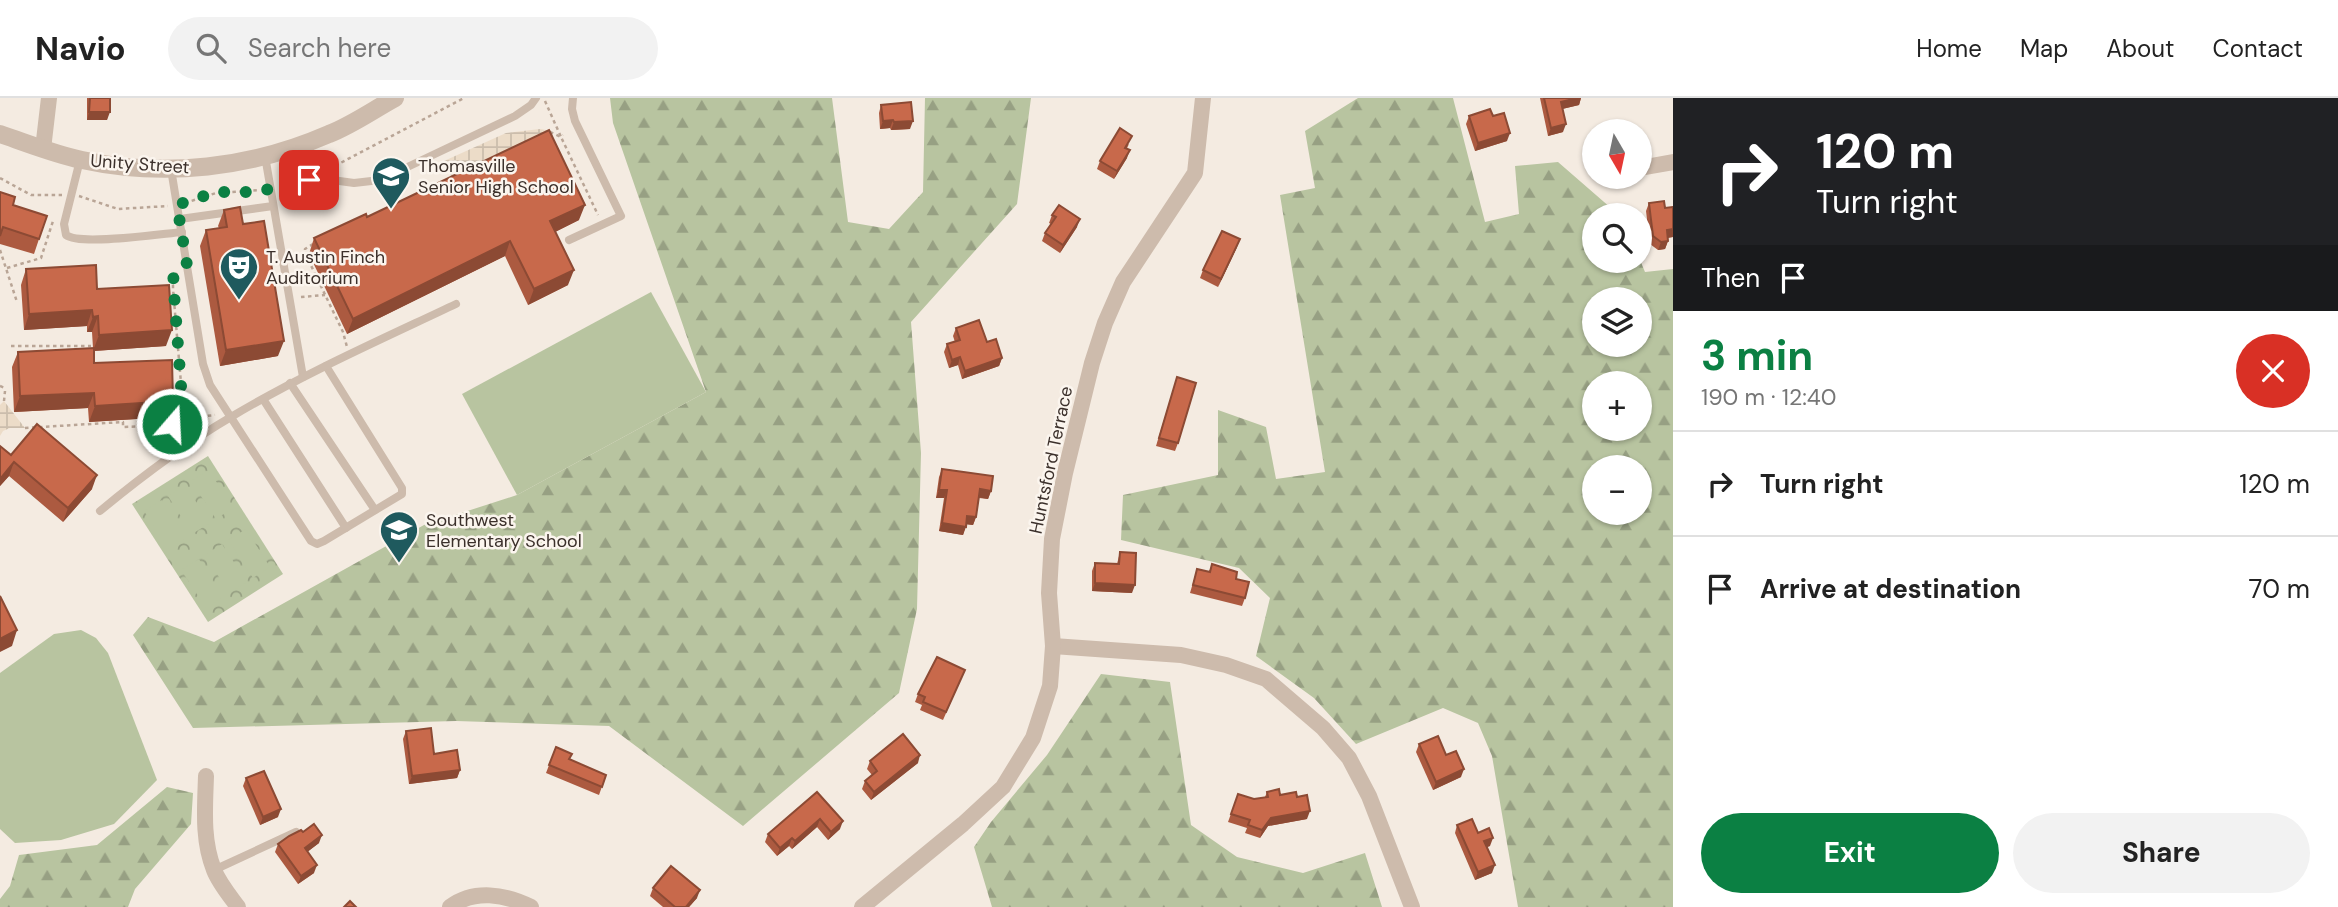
<!DOCTYPE html>
<meta charset="utf-8">
<style>
:root{--surface:#fff;--page:#f2f2f2;--text:#222;--muted:#767676;--line:#e0e0e0;--accent:#0b8043}
body{margin:0;font-family:"DM Sans",sans-serif;background:var(--page);color:var(--text);height:100vh;display:flex;flex-direction:column;font-size:26px;white-space:nowrap}
*{box-sizing:border-box;margin:0}
p{font-size:23px;color:var(--muted)}
.icon{flex:none;width:38px;height:38px;fill:none;stroke:currentColor;stroke-width:2;stroke-linecap:round;stroke-linejoin:round}
.map{position:relative;flex:1;overflow:hidden}
.drawer{display:flex;flex-direction:column;background:var(--surface);width:665px}
.drawer>*{flex:none}
.hud{background:#202124;color:#fff;overflow:hidden}
.needle{width:46px;rotate:171deg}
.tools{position:absolute;left:1582px;top:21px;display:grid;gap:14px}
.tools a{display:grid;place-items:center;width:70px;height:70px;border-radius:50%;background:var(--surface);box-shadow:0 2px 5px #0004;font-size:35px}
.pin{position:absolute;display:grid;place-items:center;width:60px;height:60px;color:#fff;margin:-30px;border-radius:14px;box-shadow:0 4px 10px #0006}
.me{position:absolute;width:77px;margin:-38px;rotate:19deg;stroke-linejoin:round;filter:drop-shadow(0 0 5px #0008)}
.turn{display:flex;align-items:center;gap:24px;height:147px;padding:0 28px;font-size:32px}
.turn .icon{width:91px;height:91px;stroke-width:2.5}
.turn b{display:block;font-size:49px;line-height:60px}
.then{display:flex;align-items:center;height:66px;padding:0 28px;background:#0003;gap:14px;font-size:26px}
.round{display:grid;place-items:center;flex:none;width:74px;height:74px;border-radius:37px;background:var(--page)}
.summary{display:flex;align-items:center;justify-content:space-between;height:119px;padding:0 28px}
h1{font-size:42px;font-weight:700;line-height:52px;color:var(--accent)}
.primary-button{display:flex;gap:14px;margin-top:auto;padding:14px 28px}
.primary-button a{flex:1;height:80px;border-radius:42px;background:var(--accent);color:#fff;font-size:28px;font-weight:700;line-height:80px;text-align:center}
.primary-button a+a{background:var(--page);color:var(--text)}
ul{padding:0;list-style:none}
li{display:flex;align-items:center;gap:21px;height:105px;padding:0 28px;border-top:2px solid var(--line)}
li div{flex:1}
li b{display:block;font-size:26px}
li em{font-style:normal}
header{display:flex;align-items:center;gap:42px;box-sizing:border-box;height:98px;padding:0 35px;background:var(--surface);border-bottom:2px solid var(--line)}
header strong{font-size:33px}
nav{display:flex;gap:38px;margin-inline-start:auto;font-size:24px}
.search{width:490px;height:63px;background:var(--page);display:flex;align-items:center;gap:18px;box-sizing:border-box;padding:0 24px;border-radius:38px;color:var(--muted);font-size:26px}
main{display:flex;flex:1;min-height:0}
.map>svg:first-child{display:block}
.forest{fill:url(#forest-firs);fill-rule:evenodd}
.park{fill:url(#park-crowns)}
.pitch{fill:#b8c4a0}
.plaza{fill:url(#plaza-grid)}
.lines{fill:none;stroke-linecap:round;stroke-linejoin:round}
.path{stroke:#b9a596;stroke-width:2.5;stroke-dasharray:3.5 3.5;stroke-linecap:butt}
.service{stroke:#cdbbac;stroke-width:8}
.minor{stroke:#cdbbac;stroke-width:16}
.tertiary{stroke:#cdbbac;stroke-width:18}
.wall{fill:#ac5a40}
.shaded-wall{fill:#8c4a34}
.building{fill:#c8694b;stroke:#8c4a34;stroke-width:2}
.route{stroke:#0b8043;stroke-width:12;stroke-dasharray:0 21.6}
.labels{text-anchor:middle;dominant-baseline:central;stroke-width:5;stroke-linejoin:round;paint-order:stroke}
.street-label{font-size:18px;fill:#3b302b;stroke:#fbf5ee}
.poi-label{font-size:18px;fill:#3b302b;stroke:#fbf5ee;text-anchor:start}
</style>
<header>
<strong>Navio</strong>
<div class="search"><svg class="icon" aria-label="search" viewBox="0 0 24 24"><circle cx="10" cy="10" r="6"/><path d="M15 15l6 6"/></svg>Search here</div>
<nav><a>Home</a><a>Map</a><a>About</a><a>Contact</a></nav>
</header>
<main>
<div class="map">
<svg width="1673" height="809" viewBox="0 0 1673 809">
<defs>
<pattern id="forest-firs" width="22" height="20" patternUnits="userSpaceOnUse" patternTransform="scale(1.75)"><rect width="22" height="20" fill="#b8c4a0"/><path d="M5 1l3.5 6h-7zM16 11l3.5 6h-7z" fill="#97a083"/></pattern>
<pattern id="park-crowns" width="20" height="18" patternUnits="userSpaceOnUse" patternTransform="scale(1.75)"><rect width="20" height="18" fill="#b8c4a0"/><path d="M2 6a3 3 0 1 1 6 0M12 15a3 3 0 1 1 6 0" fill="none" stroke="#97a083"/></pattern>
<pattern id="plaza-grid" width="8" height="8" patternUnits="userSpaceOnUse" patternTransform="scale(1.75)"><rect width="8" height="8" fill="#ecdcc8"/><path d="M0 4h8M4 0v8" fill="none" stroke="#cbbdac"/></pattern>
</defs>
<rect width="100%" height="100%" fill="#f4ebe1"/>
<g class="forest">
<polygon points="610,0 832,0 848,124 889,131 923,94 925,0 1031,0 1017,106 911,224 921,355 917,511 899,595 743,728 609,628 456,623 193,630 133,537 148,519 214,544 424,427 517,397 706,294 613,25"/>
<path d="M1358,0H1453L1485,124L1519,116L1515,68L1558,64L1619,117H1594V163L1640,162L1645,174L1673,171V809H1518L1492,658L1478,625L1443,610L1356,646L1314,600L1256,558L1270,500L1239,470L1121,442L1123,397L1218,377V312L1266,329L1276,381L1325,374L1280,97L1315,90L1305,33ZM1640,201V247H1594V201ZM1594,285H1640V331H1594ZM1594,369H1640V415H1594Z"/>
<polygon points="1101,576 1170,584 1191,727 1237,759 1303,775 1365,755 1382,809 992,809 974,749 991,724 1047,657"/>
<polygon points="167,689 193,695 191,726 135,791 128,809 0,809 0,801 10,788 19,757 97,747"/>
</g>
<polygon class="park" points="208,358 283,476 208,524 132,406"/>
<g class="pitch">
<polygon points="651,194 706,294 517,397 462,296"/>
<polygon points="209,372 233,410 216,421 191,383"/>
<polygon points="185,387 210,425 192,436 168,398"/>
<polygon points="162,402 186,440 169,451 144,413"/>
<polygon points="246,431 270,469 253,480 228,442"/>
<polygon points="222,446 247,484 229,495 205,457"/>
<polygon points="199,461 223,499 206,510 181,472"/>
<polygon points="81,532 96,540 108,555 157,682 114,726 61,742 15,745 0,731 0,575 54,536"/>
</g>
<g class="plaza">
<polygon points="540,31 552,33 452,80 444,63 506,35"/>
<polygon points="4,303 25,330 10,330 3,333 0,338 0,307"/>
</g>
<g class="lines">
<g class="path">
<polyline points="545,3 561,39 563,37"/>
<polyline points="550,34 561,39 598,117"/>
<polyline points="329,71 464,0"/>
<polyline points="0,80 31,97 62,97"/>
<polyline points="281,89 311,81"/>
<polyline points="79,98 118,111 168,108"/>
<polyline points="185,105 216,95 260,92"/>
<polyline points="313,146 305,151 305,155 343,234 347,249"/>
<polyline points="0,152 17,204"/>
<polyline points="7,170 41,160 53,123"/>
<polyline points="301,199 325,197"/>
<polyline points="11,248 91,248"/>
<polyline points="0,288 5,290"/>
<polyline points="182,301 200,318"/>
<polyline points="4,303 5,293"/>
<polyline points="180,321 215,317"/>
<path d="M25,330L123,324V329C135,328 173,330 181,321C185,315 182,304 182,297L173,191V181L177,175"/>
</g>
<g class="service">
<polyline points="300,48 312,70 325,81 354,85 380,82 515,18 531,7 536,0"/>
<polyline points="265,58 303,279"/>
<path d="M80,62L64,126L66,137C80,148 160,136 182,134"/>
<polyline points="171,71 203,266 210,287 311,443 317,446 324,443 402,396 402,390 326,268"/>
<polyline points="180,121 273,108"/>
<polyline points="569,142 621,118 575,23 572,11 573,0"/>
<polyline points="290,285 375,412"/>
<polyline points="263,301 346,430"/>
<path d="M100,413C141,379 185,346 231,319C303,276 380,242 456,206"/>
<polyline points="214,772 296,734"/>
</g>
<g class="minor">
<polyline points="43,51 49,0"/>
<polyline points="1640,70 1673,64"/>
<polyline points="1053,548 1181,557 1226,567 1266,581 1323,630 1349,660 1369,698 1412,809"/>
<path d="M206,678C205,710 202,742 214,772C219,785 230,798 238,809"/>
<path d="M450,809C474,791 505,796 531,809"/>
<polyline points="862,809 963,726 1003,689 1033,640 1050,588 1053,548 1049,495 1052,441 1065,375 1092,265 1105,225 1123,184 1195,75 1203,0"/>
</g>
<path class="tertiary" d="M0,36C27,45 54,56 82,62C165,80 251,70 329,36C352,27 373,12 395,0"/>
</g>
<g class="wall">
<polygon points="87,0 110,0 107,22 87,22"/>
<polygon points="1540,0 1581,0 1579,7 1562,11 1563,34 1548,38"/>
<polygon points="881,7 910,31 891,32 890,30 880,31 879,15"/>
<polygon points="1469,18 1493,18 1507,43 1475,53 1466,26"/>
<polygon points="1129,46 1127,50 1127,60 1114,81 1097,71 1100,63"/>
<polygon points="0,94 13,107 39,141 34,156 0,146"/>
<polygon points="1649,105 1665,110 1673,109 1673,139 1668,140 1668,143 1665,151 1658,152 1650,146 1646,113"/>
<polygon points="224,112 243,126 278,258 220,268 200,148 206,132 219,130 218,128"/>
<polygon points="1052,117 1077,129 1060,155 1042,143 1045,135 1051,126 1049,125"/>
<polygon points="367,119 579,122 555,134 568,187 528,207 505,158 347,236 309,156 314,140"/>
<polygon points="1237,149 1218,189 1200,180 1203,172"/>
<polygon points="26,171 97,191 166,248 94,253 94,265 173,303 168,319 89,324 88,310 14,314 12,269 18,254 93,250 92,234 87,234 87,228 24,232 21,187"/>
<polygon points="956,230 987,244 1002,260 999,268 962,281 958,267 949,270 944,254 947,246 955,244 953,238"/>
<polygon points="1177,279 1178,345 1175,353 1156,348"/>
<polygon points="0,348 11,357 92,391 63,424 9,378 0,388"/>
<polygon points="942,371 991,393 988,401 979,400 976,419 973,427 966,426 963,437 939,433 944,400 936,400 939,379"/>
<polygon points="1120,454 1132,495 1092,493 1092,473 1095,465 1117,466"/>
<polygon points="1212,466 1236,481 1245,500 1242,508 1190,495 1197,471 1209,474"/>
<polygon points="965,572 943,622 920,612 922,607 915,604 918,596"/>
<polygon points="406,633 434,656 460,672 457,680 409,686 403,641"/>
<polygon points="1419,646 1446,657 1461,679 1433,692 1416,654"/>
<polygon points="556,649 569,661 606,677 599,697 546,675"/>
<polygon points="870,663 918,665 871,702 862,691 865,683 872,677 867,671"/>
<polygon points="246,680 278,719 260,727 243,688"/>
<polygon points="817,694 840,731 828,742 817,729 792,751 789,748 777,758 765,744 768,736"/>
<polygon points="1267,694 1297,699 1307,721 1268,728 1260,740 1245,735 1247,730 1228,724 1238,696 1254,701 1265,699"/>
<polygon points="1457,727 1478,735 1490,748 1487,749 1492,775 1475,782 1455,735"/>
<polygon points="303,734 319,745 307,754 314,775 298,786 275,754 278,746"/>
<polygon points="653,790 697,800 689,809 663,809 650,798"/>
</g>
<g class="shaded-wall">
<polygon points="1577,0 1581,0 1579,7 1558,12 1561,4"/>
<polygon points="89,14 110,14 107,22 87,22"/>
<polygon points="893,22 890,30 880,31 883,23"/>
<polygon points="913,23 910,31 891,32 894,24"/>
<polygon points="1566,26 1563,34 1548,38 1551,30"/>
<polygon points="1510,35 1507,43 1475,53 1478,45"/>
<polygon points="1130,52 1127,60 1114,81 1117,73"/>
<polygon points="585,107 579,122 545,139 550,123"/>
<polygon points="1080,121 1077,129 1060,155 1063,147"/>
<polygon points="1673,131 1673,139 1664,140 1667,132"/>
<polygon points="1240,141 1237,149 1218,189 1221,181"/>
<polygon points="510,143 505,158 347,236 353,221"/>
<polygon points="1668,143 1665,151 1658,152 1661,144"/>
<polygon points="574,172 568,187 528,207 534,191"/>
<polygon points="92,212 87,228 24,232 29,216"/>
<polygon points="98,218 92,234 87,234 93,219"/>
<polygon points="172,232 166,248 93,253 99,237"/>
<polygon points="284,243 278,258 220,268 226,252"/>
<polygon points="960,259 958,267 949,270 952,262"/>
<polygon points="1002,260 999,268 962,281 965,273"/>
<polygon points="94,295 88,310 14,314 20,298"/>
<polygon points="173,303 168,319 89,324 95,308"/>
<polygon points="14,364 9,378 0,388 0,381"/>
<polygon points="97,377 92,391 63,424 68,410"/>
<polygon points="980,391 991,393 988,401 977,399"/>
<polygon points="939,392 947,392 944,400 936,400"/>
<polygon points="967,418 976,419 973,427 964,426"/>
<polygon points="942,425 966,429 963,437 939,433"/>
<polygon points="1095,485 1135,487 1132,495 1092,493"/>
<polygon points="17,532 12,548 0,554 0,541"/>
<polygon points="920,657 918,665 871,702 874,694"/>
<polygon points="1464,671 1461,679 1433,692 1436,684"/>
<polygon points="460,672 457,680 409,686 412,678"/>
<polygon points="281,711 278,719 260,727 263,719"/>
<polygon points="1310,713 1307,721 1268,728 1260,740 1262,732 1271,720"/>
<polygon points="820,721 817,729 792,751 795,743"/>
<polygon points="843,723 840,731 828,742 831,734"/>
<polygon points="322,737 319,745 302,758 305,750"/>
<polygon points="792,740 789,748 777,758 780,750"/>
<polygon points="1493,740 1490,748 1481,751 1484,743"/>
<polygon points="317,767 314,775 298,786 301,778"/>
<polygon points="1495,767 1492,775 1475,782 1478,774"/>
<polygon points="700,792 697,800 689,809 686,809"/>
</g>
<g class="building">
<polygon points="90,0 110,0 110,14 89,14"/>
<polygon points="1544,0 1577,0 1561,4 1566,26 1551,30"/>
<polygon points="911,4 913,23 894,24 893,22 883,23 881,7"/>
<polygon points="1490,11 1493,18 1504,15 1510,35 1478,45 1469,18"/>
<polygon points="1120,30 1132,38 1125,50 1130,52 1117,73 1100,63"/>
<polygon points="549,32 585,107 550,123 574,172 534,191 510,143 353,221 314,140 366,116 367,119"/>
<polygon points="0,94 15,99 13,107 47,118 39,141 3,129 0,138"/>
<polygon points="1664,103 1665,110 1673,109 1673,131 1667,132 1668,143 1661,144 1653,138 1649,105"/>
<polygon points="1059,107 1080,121 1063,147 1045,135 1056,119 1052,117"/>
<polygon points="240,109 243,126 264,123 284,243 226,252 206,132 227,129 224,112"/>
<polygon points="1222,133 1240,141 1221,181 1203,172"/>
<polygon points="96,167 97,191 169,187 172,232 99,237 98,218 93,219 92,212 29,216 26,171"/>
<polygon points="979,222 987,244 996,241 1002,260 965,273 960,259 952,262 947,246 960,242 956,230"/>
<polygon points="94,250 94,265 172,262 173,303 95,308 94,295 20,298 18,254"/>
<polygon points="1177,279 1196,285 1178,345 1159,340"/>
<polygon points="37,326 97,377 68,410 14,364 0,381 0,348 11,357"/>
<polygon points="942,371 993,378 991,393 980,391 976,419 967,418 966,429 942,425 947,392 939,392"/>
<polygon points="1120,454 1136,455 1135,487 1095,485 1095,465 1119,466"/>
<polygon points="1212,466 1237,474 1236,481 1249,484 1245,500 1193,487 1197,471 1210,474"/>
<polygon points="0,498 17,532 0,541"/>
<polygon points="937,559 965,572 946,614 923,604 925,599 918,596"/>
<polygon points="431,630 434,656 457,652 460,672 412,678 406,633"/>
<polygon points="903,636 920,657 874,694 865,683 877,673 870,663"/>
<polygon points="1438,638 1446,657 1456,653 1464,671 1436,684 1419,646"/>
<polygon points="556,649 572,656 569,661 606,677 602,689 549,667"/>
<polygon points="264,673 281,711 263,719 246,680"/>
<polygon points="1279,691 1280,697 1296,694 1297,699 1307,697 1310,713 1271,720 1262,732 1248,727 1250,722 1231,716 1238,696 1254,701 1268,699 1267,694"/>
<polygon points="817,694 843,723 831,734 820,721 795,743 792,740 780,750 768,736"/>
<polygon points="1472,721 1478,735 1489,730 1493,740 1484,743 1495,767 1478,774 1457,727"/>
<polygon points="314,726 322,737 305,750 317,767 301,778 278,746 289,738 301,732 303,734"/>
<polygon points="671,768 700,792 686,809 675,809 653,790"/>
<polygon points="350,803 356,809 344,809"/>
</g>
<g class="lines">
<polyline class="route" points="172,326 180,321 183,314 173,181 178,173 187,167 177,107 216,94 251,94 290,88 309,82"/>
</g>
<defs>
<g id="school-pin" transform="scale(2.0125)"><path d="M0 17L-7.5 6A9.5 9.5 0 1 1 7.5 6Z" fill="#1f5a5e" stroke="#fbf5ee"/><path d="M0-5L7-2L0 1L-7-2ZM-4 1L0 2.5L4 1V4Q0 6-4 4Z" fill="#fff"/></g>
<g id="theatre-pin" transform="scale(2.0125)"><path d="M0 17L-7.5 6A9.5 9.5 0 1 1 7.5 6Z" fill="#1f5a5e" stroke="#fbf5ee"/><path d="M-5-5.5Q0-4 5-5.5V0Q5 5 0 6Q-5 5-5 0ZM-3.3-2.5H-1v1.5H-3.3ZM1-2.5H3.3v1.5H1ZM-2.8 1Q0 5.5 2.8 1Z" fill="#fff"/></g>
</defs>
<g fill-rule="evenodd">
<use href="#school-pin" x="391" y="78"/>
<use href="#theatre-pin" x="239" y="169"/>
<use href="#school-pin" x="399" y="432"/>
</g>
<g class="labels">
<g class="street-label">
<text transform="translate(140 66) rotate(4)">Unity Street</text>
<text transform="translate(1051 362) rotate(-78)">Huntsford Terrace</text>
</g>
<g class="poi-label">
<text x="418" y="68">Thomasville<tspan x="418" dy="21">Senior High School</tspan></text>
<text x="266" y="159">T. Austin Finch<tspan x="266" dy="21">Auditorium</tspan></text>
<text x="426" y="422">Southwest<tspan x="426" dy="21">Elementary School</tspan></text>
</g>
</g>
</svg>
<div class="tools">
<a><svg class="needle" viewBox="-14 -14 28 28"><path d="M0-13l5 13h-10z" fill="#e53935"/><path d="M0 13l5-13h-10z" fill="#767676"/></svg></a>
<a><svg class="icon" aria-label="search" viewBox="0 0 24 24"><circle cx="10" cy="10" r="6"/><path d="M15 15l6 6"/></svg></a>
<a><svg class="icon" aria-label="layers" viewBox="0 0 24 24"><path d="M12 4l9 5-9 5-9-5zM3 14l9 5 9-5"/></svg></a>
<a>+</a>
<a>−</a>
</div>
<div class="pin" style="left:309px;top:82px;background:#d93025"><svg class="icon" aria-label="arrive" viewBox="0 0 24 24"><path d="M6 21V4h12l-3 4 3 4H6"/></svg></div>
<svg class="me" style="left:172px;top:326px" viewBox="-20 -20 40 40"><circle r="17" fill="#0b8043" stroke="#fff" stroke-width="3"/><path d="M0-11L8 9 0 5-8 9z" fill="#fff"/></svg>
</div>
<section class="drawer">
<div class="hud">
<div class="turn"><svg class="icon" aria-label="right" viewBox="0 0 24 24"><path d="M7 20v-9h11M14 6l5 5-5 5"/></svg><div><b>120 m</b>Turn right</div></div>
<div class="then">Then<svg class="icon" aria-label="arrive" viewBox="0 0 24 24"><path d="M6 21V4h12l-3 4 3 4H6"/></svg></div>
</div>
<div class="summary"><div><h1>3 min</h1><p>190 m · 12:40</p></div><a class="round" style="background:#d93025;color:#fff"><svg class="icon" aria-label="close" viewBox="0 0 24 24"><path d="M6 6l12 12M18 6L6 18"/></svg></a></div>
<ul>
<li><svg class="icon" aria-label="right" viewBox="0 0 24 24"><path d="M7 20v-9h11M14 6l5 5-5 5"/></svg><div><b>Turn right</b></div><em>120 m</em></li>
<li><svg class="icon" aria-label="arrive" viewBox="0 0 24 24"><path d="M6 21V4h12l-3 4 3 4H6"/></svg><div><b>Arrive at destination</b></div><em>70 m</em></li>
</ul>
<div class="primary-button"><a>Exit</a><a>Share</a></div>
</section>
</main>
